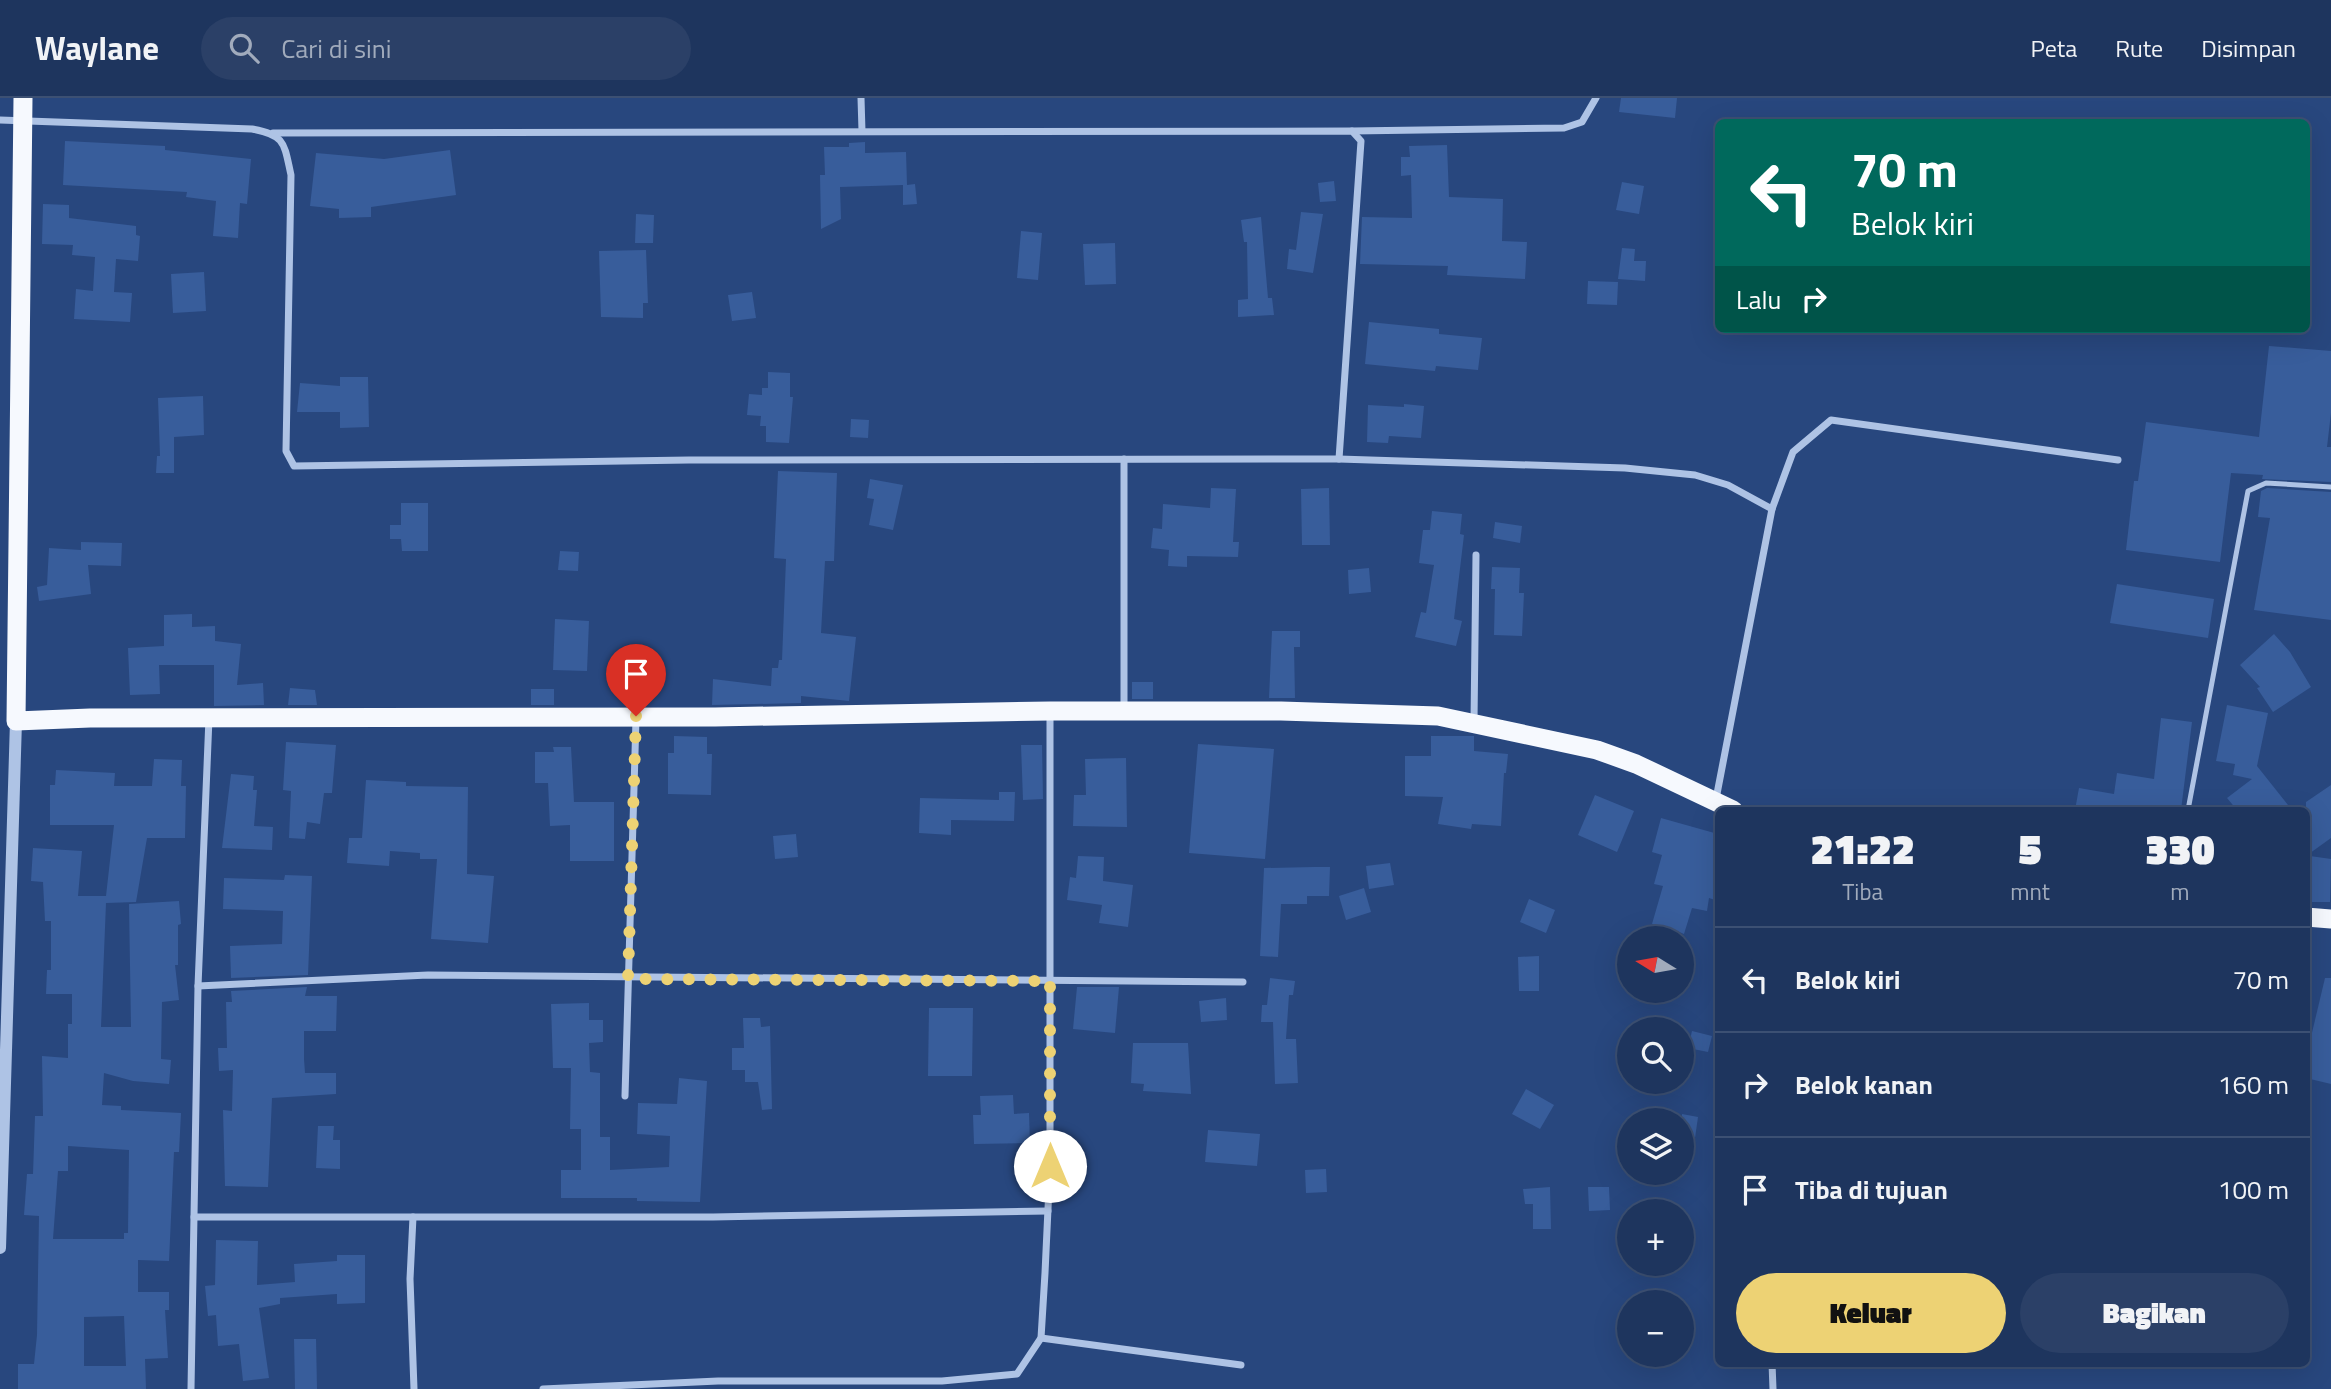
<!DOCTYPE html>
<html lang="id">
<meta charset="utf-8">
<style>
:root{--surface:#1e355e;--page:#2b4067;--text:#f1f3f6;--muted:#a1abbc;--line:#3c5073;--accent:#edd274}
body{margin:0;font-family:"Titillium Web",sans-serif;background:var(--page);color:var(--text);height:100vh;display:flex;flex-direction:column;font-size:26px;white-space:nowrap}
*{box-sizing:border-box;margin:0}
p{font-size:23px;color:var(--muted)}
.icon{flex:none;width:38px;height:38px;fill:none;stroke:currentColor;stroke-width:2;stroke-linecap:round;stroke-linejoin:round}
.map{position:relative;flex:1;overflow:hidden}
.sheet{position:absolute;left:1715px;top:709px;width:595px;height:560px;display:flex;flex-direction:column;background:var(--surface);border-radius:10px;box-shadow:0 7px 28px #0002,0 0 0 2px var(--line)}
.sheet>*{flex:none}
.top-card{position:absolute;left:1715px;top:21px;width:595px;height:214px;border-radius:10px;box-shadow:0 7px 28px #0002,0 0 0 2px var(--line);background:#00695c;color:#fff;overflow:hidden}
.needle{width:46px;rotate:281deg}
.buttons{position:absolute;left:1617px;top:828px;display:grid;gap:14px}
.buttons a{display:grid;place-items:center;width:77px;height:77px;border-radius:50%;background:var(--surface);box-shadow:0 7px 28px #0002,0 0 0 2px var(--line);font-size:35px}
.pin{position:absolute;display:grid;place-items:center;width:60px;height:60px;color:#fff;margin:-72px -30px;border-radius:50% 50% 50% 0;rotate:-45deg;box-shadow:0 0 7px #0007}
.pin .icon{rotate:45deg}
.me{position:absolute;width:77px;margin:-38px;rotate:0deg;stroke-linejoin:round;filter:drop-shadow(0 0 5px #0008)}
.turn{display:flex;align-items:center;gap:24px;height:147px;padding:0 21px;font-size:32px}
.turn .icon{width:91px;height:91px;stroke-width:2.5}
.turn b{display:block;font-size:49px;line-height:60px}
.then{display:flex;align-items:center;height:66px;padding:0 21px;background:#0003;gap:14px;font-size:26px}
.eta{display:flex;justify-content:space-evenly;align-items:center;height:119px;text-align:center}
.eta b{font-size:42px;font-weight:800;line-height:49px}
.cta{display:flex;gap:14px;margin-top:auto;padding:14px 21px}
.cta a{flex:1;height:80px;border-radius:42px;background:var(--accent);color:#111;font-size:28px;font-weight:800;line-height:80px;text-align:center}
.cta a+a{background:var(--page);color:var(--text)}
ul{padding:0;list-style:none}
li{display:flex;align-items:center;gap:21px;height:105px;padding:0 21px;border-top:2px solid var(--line)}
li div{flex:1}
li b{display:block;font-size:26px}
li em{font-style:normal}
header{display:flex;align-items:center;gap:42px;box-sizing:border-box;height:98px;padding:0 35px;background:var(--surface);border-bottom:2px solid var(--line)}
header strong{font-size:33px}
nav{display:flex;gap:38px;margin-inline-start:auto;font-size:24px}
.search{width:490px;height:63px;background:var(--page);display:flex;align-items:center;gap:18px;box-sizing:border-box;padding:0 24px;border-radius:38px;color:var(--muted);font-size:26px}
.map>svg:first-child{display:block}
.building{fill:#385d9b;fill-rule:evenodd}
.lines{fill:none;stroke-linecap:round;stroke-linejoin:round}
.service{stroke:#aec3e5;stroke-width:5}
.minor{stroke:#aec3e5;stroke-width:7}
.tertiary{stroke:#aec3e5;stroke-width:12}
.trunk{stroke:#f6f9fe;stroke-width:19}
.route{stroke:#edd274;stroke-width:12;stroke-dasharray:0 21.6}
</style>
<header>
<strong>Waylane</strong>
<div class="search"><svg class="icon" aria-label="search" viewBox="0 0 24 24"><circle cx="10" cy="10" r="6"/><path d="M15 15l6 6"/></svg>Cari di sini</div>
<nav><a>Peta</a><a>Rute</a><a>Disimpan</a></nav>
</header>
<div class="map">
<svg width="2331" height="1291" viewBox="0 0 2331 1291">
<rect width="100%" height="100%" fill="#28477e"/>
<g class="building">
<polygon points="1621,0 1677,0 1675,20 1619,14"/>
<polygon points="65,43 165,48 165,52 251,61 247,106 240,105 238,140 213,138 216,103 186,99 187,94 63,87"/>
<polygon points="865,44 865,55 906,54 907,87 915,86 917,106 903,107 903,87 840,89 841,121 821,131 820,77 825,77 824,49 849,49 849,45"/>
<polygon points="1447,47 1449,99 1503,101 1502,143 1527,144 1525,181 1447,177 1448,168 1360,166 1362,119 1412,120 1411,77 1401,78 1401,59 1410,59 1409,48"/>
<polygon points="450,52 456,97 371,109 371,119 339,120 339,111 310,108 316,55 384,61"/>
<polygon points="1334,83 1336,103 1320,104 1318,85"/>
<polygon points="1622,84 1644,88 1639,116 1616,112"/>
<polygon points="43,106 69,107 69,120 136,128 136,137 140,138 138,163 116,161 114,194 132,195 130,224 74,221 76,191 93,193 95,159 72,157 73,147 42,146"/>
<polygon points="1301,114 1323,116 1313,175 1287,171 1289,151 1296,152"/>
<polygon points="636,116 654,117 653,145 635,145"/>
<polygon points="1261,119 1268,200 1272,200 1274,217 1238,219 1238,202 1248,201 1247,144 1244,144 1241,122"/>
<polygon points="1021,133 1042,135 1038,182 1017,180"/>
<polygon points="1115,145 1116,186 1085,187 1083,146"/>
<polygon points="1622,150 1635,151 1634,163 1646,163 1645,183 1618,181"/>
<polygon points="646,152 648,205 643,205 643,220 601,219 599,153"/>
<polygon points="204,174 206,213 173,215 171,176"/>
<polygon points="1588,183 1618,184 1617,207 1587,206"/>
<polygon points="752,194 756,220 732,223 728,197"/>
<polygon points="1369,224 1439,231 1439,236 1482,240 1478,272 1436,268 1435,273 1365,266"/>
<polygon points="2269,248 2331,253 2331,315 2327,349 2331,349 2331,384 2262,381 2263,377 2231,375 2220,464 2126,452 2134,383 2138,383 2146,324 2259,339"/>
<polygon points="768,274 790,275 790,299 793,299 789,345 766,344 766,328 760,328 761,318 747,317 749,296 762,297 762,290 768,290"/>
<polygon points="340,279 368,279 369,329 340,330 340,314 297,314 300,285 340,288"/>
<polygon points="203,298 204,337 174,339 174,375 156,375 157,358 160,358 158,300"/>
<polygon points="1404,306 1424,308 1421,340 1389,338 1388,345 1367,344 1368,307 1404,309"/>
<polygon points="851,321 869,322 868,340 850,339"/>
<polygon points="778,373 837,375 834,463 825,463 821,535 856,539 849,603 801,598 801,605 712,607 713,581 771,588 772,570 778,570 779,562 782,562 786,461 774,460"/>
<polygon points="870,381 903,387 893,432 869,427 874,401 867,400"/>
<polygon points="1211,390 1236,391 1233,444 1239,444 1238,459 1187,458 1187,469 1168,468 1169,452 1151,450 1153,430 1162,431 1163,406 1210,410"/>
<polygon points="1329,390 1330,447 1302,447 1301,391"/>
<polygon points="2267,390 2331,394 2331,522 2254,512 2270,420 2258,419 2261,393"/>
<polygon points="401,405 428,405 428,453 402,453 401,441 390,441 390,427 401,427"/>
<polygon points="1432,413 1462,416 1460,436 1464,437 1454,521 1462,523 1456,548 1415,539 1421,514 1426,515 1434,467 1419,465 1423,432 1430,432"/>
<polygon points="1495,424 1522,428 1520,445 1493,440"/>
<polygon points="81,444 122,445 121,468 88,467 91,496 39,503 37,489 47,487 49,450 81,452"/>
<polygon points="560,453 579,454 578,473 558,472"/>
<polygon points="1492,469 1520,470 1519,495 1524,495 1522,538 1494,537 1495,491 1491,491"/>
<polygon points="1369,470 1371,494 1349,496 1348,472"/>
<polygon points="2117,486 2214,501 2208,540 2110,525"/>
<polygon points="192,516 192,529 215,528 215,543 241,546 237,587 263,585 264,607 214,608 214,567 159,567 160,596 130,597 128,550 164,548 164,517"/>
<polygon points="555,521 589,523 587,573 553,572"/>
<polygon points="1272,533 1300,533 1300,549 1294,549 1295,600 1269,600"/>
<polygon points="2274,536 2290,554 2311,589 2273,614 2257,590 2260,589 2240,567"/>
<rect x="1132" y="584" width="21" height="17"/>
<polygon points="290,590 315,592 317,607 288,607"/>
<rect x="531" y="591" width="23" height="16"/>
<polygon points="2227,607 2268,615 2257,668 2292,712 2237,712 2227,700 2252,681 2233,677 2235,666 2216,663"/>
<polygon points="2161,620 2192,624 2181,712 2075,712 2079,690 2114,696 2117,675 2154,681"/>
<polygon points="674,638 707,639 707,656 712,656 711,697 668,696 668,655 674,655"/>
<polygon points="1431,638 1474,638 1474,653 1508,656 1506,675 1504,675 1501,728 1472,726 1471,731 1438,726 1443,699 1405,698 1405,658 1431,658"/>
<polygon points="286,644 336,647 332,695 324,695 320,726 307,724 305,741 289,740 291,693 283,692"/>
<polygon points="1198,646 1274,651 1265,761 1189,755"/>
<polygon points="1021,647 1042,647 1043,701 1023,702"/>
<polygon points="553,649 571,649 574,704 614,704 614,763 570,763 570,727 550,728 548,685 535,685 535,654 554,654"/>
<polygon points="1126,660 1127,729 1073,728 1074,697 1086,697 1085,661"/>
<path d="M154,661L182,662L181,688H186L185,740H147L136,804L106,805L101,929H131L129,806L179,803L181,826L178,827V867H175L179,902L162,904L161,961L171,962L169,986L133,983L104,975L102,1007L121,1008V1012L181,1015L179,1054H174L169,1163L138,1162V1194H169V1212H165L168,1260L145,1261L146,1291H18V1266H34L37,1237L39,1118L24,1117L27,1076H33L35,1018H43L42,958L68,960V926H72V896H46L47,872H51V823H45L43,784L31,783L33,750L82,753L78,798H106L114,727H50V687H55L56,672L115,675L114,688H152ZM68,1048L129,1052L128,1135H124V1141H53L58,1073H68ZM124,1218L126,1268H84V1219Z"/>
<polygon points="231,676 254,678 253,692 257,692 254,728 273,729 272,752 222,750"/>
<polygon points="366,682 406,684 406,688 468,689 467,776 494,778 488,845 431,841 437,761 420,761 420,755 390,753 389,768 347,765 349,740 362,740"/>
<polygon points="2331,687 2331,740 2306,758 2306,704"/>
<polygon points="999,694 1015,694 1014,723 951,722 951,737 919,735 920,700 999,702"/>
<polygon points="1595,697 1634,713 1617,754 1578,737"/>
<polygon points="1661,720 1718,736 1718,803 1709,800 1707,813 1692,810 1684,836 1677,833 1675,840 1651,840 1656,827 1652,826 1663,788 1654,786 1662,757 1652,754"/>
<polygon points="796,736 798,759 775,761 773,738"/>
<polygon points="1078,758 1104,759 1103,783 1133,787 1128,829 1099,825 1102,807 1067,802 1070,779 1076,780"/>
<polygon points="2310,758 2331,761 2330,804 2306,804"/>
<polygon points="1390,765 1394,787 1369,791 1366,768"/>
<polygon points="1314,769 1330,769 1329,798 1307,798 1307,806 1281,806 1278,859 1260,858 1264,770"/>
<polygon points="285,777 312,778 308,877 231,880 230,848 282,846 283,813 223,811 224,780 284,782"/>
<polygon points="1364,790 1371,814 1346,822 1339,798"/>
<polygon points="1529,801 1555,812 1546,835 1520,824"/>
<polygon points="1539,858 1539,893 1519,893 1518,859"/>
<polygon points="1270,880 1295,883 1293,897 1289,897 1286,941 1296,941 1298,985 1275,986 1273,924 1261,924 1262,907 1267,907"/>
<polygon points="2325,880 2331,880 2331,986 2306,980 2306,960"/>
<polygon points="307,889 305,898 337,898 336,933 304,933 304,961 305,975 336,975 336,996 272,1000 268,1089 225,1088 223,1012 232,1013 233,972 219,973 218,950 227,950 226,904 232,904 231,893"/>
<polygon points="1077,889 1119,889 1115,935 1073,931"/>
<polygon points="1226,900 1227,922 1201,924 1199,903"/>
<polygon points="589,905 589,922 603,922 603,944 589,945 590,974 600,975 600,1039 610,1039 610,1072 669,1069 670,1038 637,1036 638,1005 677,1006 679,980 707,983 700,1104 637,1103 637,1100 561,1100 561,1072 581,1072 581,1031 570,1031 571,970 553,970 551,906"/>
<polygon points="929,910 973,910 972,978 928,978"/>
<polygon points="743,920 760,920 761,929 770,928 772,1011 762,1012 758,984 745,984 745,972 732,972 732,950 744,950"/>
<polygon points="1692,933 1712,938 1708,954 1688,950"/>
<polygon points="1133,945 1188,945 1191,996 1143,993 1144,986 1131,985"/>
<polygon points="1526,991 1554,1007 1540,1031 1512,1016"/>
<polygon points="1013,997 1014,1016 1029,1015 1030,1045 974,1046 973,1017 981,1017 980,998"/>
<polygon points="1682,1016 1698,1019 1695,1040 1682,1038"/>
<polygon points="318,1028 334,1028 333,1042 340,1042 340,1071 316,1070"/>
<polygon points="1208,1032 1260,1036 1257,1068 1205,1064"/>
<polygon points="1326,1071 1327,1094 1306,1095 1305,1072"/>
<polygon points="1550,1089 1551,1131 1533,1131 1533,1106 1525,1106 1523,1091"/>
<polygon points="1588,1089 1609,1089 1610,1112 1589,1113"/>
<polygon points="216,1142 258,1143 257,1187 295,1184 294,1166 337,1163 337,1157 365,1157 365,1205 337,1206 337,1196 280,1200 280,1206 259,1210 269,1280 243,1283 239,1246 218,1248 216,1217 208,1218 205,1188 215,1187"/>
<polygon points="294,1241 316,1241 317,1291 295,1291"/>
</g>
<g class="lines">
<polyline class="service" points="2188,712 2248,393 2266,385 2331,389"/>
<g class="minor">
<polyline points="861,0 862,33"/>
<path d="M0,22L252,31C286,37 284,46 291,77L286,353L294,368L689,362L1339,361L1625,370L1695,377L1728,387L1772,411"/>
<polyline points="1352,33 1564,30 1582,24 1596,0"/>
<polyline points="273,35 1352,33 1361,43 1339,361"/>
<polyline points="1124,613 1124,361"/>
<polyline points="1474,623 1476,457"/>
<polyline points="1716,701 1772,411 1793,354 1831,322 2118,362"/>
<polyline points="198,888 428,877 1243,884"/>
<polyline points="625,998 636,621"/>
<polyline points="194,1119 713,1119 1048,1113"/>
<polyline points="413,1119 410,1181 414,1291"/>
<polyline points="1041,1240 1241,1267"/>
<polyline points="1772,1265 1773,1291"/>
<polyline points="191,1291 198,888 209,620"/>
<polyline points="543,1291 718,1283 942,1283 1017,1276 1041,1240 1045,1175 1050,1068 1050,614"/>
</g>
<polyline class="tertiary" points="0,1150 16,623"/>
<g class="trunk">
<polyline points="23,0 16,623 90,620 715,619 1050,613 1281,613 1438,618 1597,652 1636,666 1733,712"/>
<polyline points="2306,819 2331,821"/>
</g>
</g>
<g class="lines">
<polyline class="route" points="636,618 628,881 1050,883 1050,1068"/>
</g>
</svg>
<div class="buttons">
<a><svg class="needle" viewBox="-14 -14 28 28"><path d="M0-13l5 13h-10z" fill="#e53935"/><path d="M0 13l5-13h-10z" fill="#a1abbc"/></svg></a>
<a><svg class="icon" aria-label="search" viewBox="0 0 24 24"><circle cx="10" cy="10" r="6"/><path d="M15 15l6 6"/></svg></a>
<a><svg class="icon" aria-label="layers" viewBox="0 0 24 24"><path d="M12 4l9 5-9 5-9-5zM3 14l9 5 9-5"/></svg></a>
<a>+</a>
<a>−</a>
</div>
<div class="pin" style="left:636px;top:618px;background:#d93025"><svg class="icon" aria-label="arrive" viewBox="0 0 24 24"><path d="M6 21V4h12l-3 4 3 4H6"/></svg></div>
<svg class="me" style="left:1050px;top:1068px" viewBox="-20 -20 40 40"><circle r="19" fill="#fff"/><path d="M0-13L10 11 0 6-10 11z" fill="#edd274"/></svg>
<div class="top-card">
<div class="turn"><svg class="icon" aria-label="left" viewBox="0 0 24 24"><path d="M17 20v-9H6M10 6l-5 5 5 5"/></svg><div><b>70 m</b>Belok kiri</div></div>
<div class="then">Lalu<svg class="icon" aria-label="right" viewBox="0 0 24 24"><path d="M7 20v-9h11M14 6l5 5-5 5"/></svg></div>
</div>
<section class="sheet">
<div class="eta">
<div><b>21:22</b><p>Tiba</p></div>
<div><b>5</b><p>mnt</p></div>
<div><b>330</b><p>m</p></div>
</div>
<ul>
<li><svg class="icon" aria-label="left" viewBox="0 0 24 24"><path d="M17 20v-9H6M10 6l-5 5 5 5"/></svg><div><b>Belok kiri</b></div><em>70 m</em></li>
<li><svg class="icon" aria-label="right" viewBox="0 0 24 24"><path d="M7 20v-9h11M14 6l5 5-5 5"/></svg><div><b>Belok kanan</b></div><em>160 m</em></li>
<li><svg class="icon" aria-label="arrive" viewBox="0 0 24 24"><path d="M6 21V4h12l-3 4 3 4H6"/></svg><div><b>Tiba di tujuan</b></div><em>100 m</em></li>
</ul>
<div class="cta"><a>Keluar</a><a>Bagikan</a></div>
</section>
</div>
